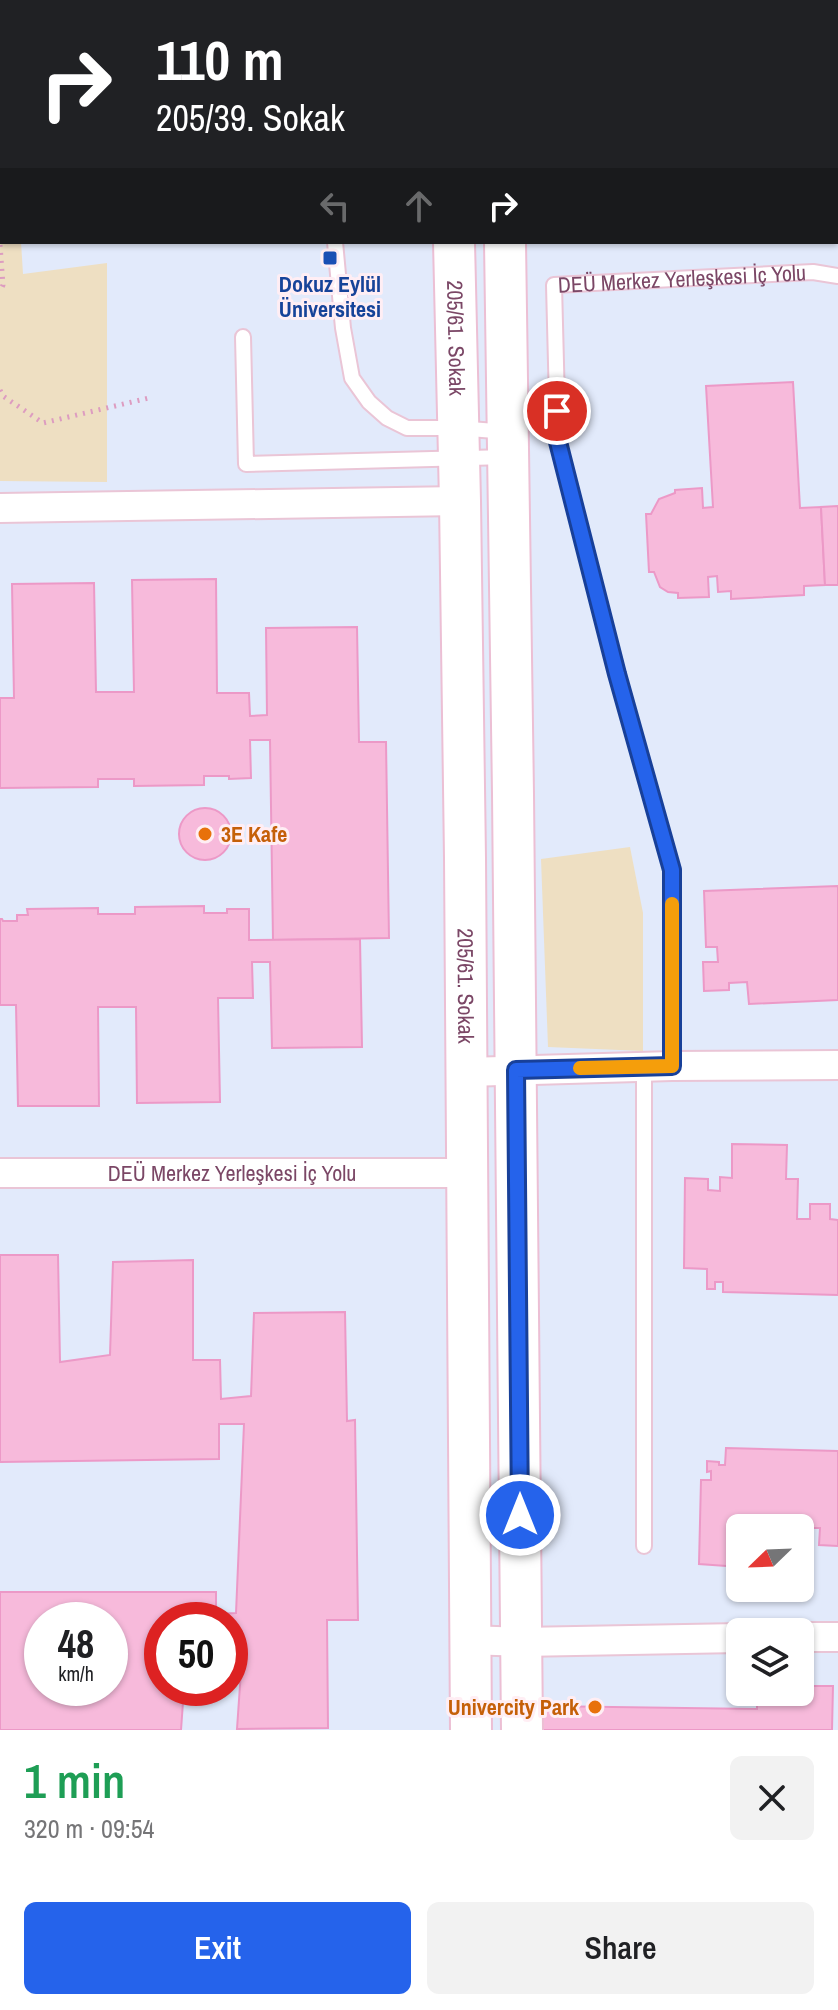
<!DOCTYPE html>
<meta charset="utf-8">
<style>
:root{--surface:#fff;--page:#f2f2f2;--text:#202124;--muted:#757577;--accent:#2563eb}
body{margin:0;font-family:"Archivo Narrow",sans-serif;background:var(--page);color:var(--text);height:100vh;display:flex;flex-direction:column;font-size:30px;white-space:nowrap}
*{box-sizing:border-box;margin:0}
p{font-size:26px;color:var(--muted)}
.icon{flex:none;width:44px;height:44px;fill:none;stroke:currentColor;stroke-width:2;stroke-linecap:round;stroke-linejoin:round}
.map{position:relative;height:1730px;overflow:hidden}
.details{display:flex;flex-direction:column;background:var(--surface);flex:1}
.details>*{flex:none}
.top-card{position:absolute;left:0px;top:0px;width:838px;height:244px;box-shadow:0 2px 6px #0004;background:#202124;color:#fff;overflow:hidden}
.needle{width:52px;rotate:247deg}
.buttons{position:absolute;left:726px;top:1514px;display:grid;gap:16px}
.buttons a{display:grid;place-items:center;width:88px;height:88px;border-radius:12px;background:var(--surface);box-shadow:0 2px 6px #0004;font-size:40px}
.speed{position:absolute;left:24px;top:1602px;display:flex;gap:16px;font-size:40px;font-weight:700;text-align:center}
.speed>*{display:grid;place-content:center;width:104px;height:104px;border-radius:50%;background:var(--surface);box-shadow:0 2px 6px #0004;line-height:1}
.speed small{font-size:20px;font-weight:400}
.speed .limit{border:12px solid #d22;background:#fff;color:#111}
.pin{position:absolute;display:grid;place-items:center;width:68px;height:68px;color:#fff;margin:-34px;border:4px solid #fff;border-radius:50%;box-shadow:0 2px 8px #0007}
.me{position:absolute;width:88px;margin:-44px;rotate:0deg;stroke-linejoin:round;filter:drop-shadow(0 0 6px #0008)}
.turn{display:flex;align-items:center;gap:28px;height:168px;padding:0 24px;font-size:36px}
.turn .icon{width:104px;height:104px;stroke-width:2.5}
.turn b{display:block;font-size:56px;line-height:68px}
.lanes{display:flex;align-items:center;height:76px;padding:0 24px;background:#0003;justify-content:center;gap:40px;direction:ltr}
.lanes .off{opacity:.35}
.round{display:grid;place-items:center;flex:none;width:84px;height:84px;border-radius:12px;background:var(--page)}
.overview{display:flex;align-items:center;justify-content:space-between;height:136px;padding:0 24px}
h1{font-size:48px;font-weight:600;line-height:60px;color:#1e9e55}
.action{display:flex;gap:16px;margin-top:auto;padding:16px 24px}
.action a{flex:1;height:92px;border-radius:12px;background:var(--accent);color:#fff;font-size:32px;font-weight:600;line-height:92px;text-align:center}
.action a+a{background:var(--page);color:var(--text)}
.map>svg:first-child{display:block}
.education{fill:#e2eafb;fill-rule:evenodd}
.green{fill:#eedfc2}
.building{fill:#f7badb;stroke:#ec99c7;stroke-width:2;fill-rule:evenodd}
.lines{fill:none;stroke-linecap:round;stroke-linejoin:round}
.lane-casing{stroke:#eac5d6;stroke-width:18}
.street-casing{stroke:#eac5d6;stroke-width:32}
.secondary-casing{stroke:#ecbfd4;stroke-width:44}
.path{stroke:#dd9cc0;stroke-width:5;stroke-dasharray:2 6;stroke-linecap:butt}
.lane{stroke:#fff;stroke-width:14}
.street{stroke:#fff;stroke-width:28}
.secondary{stroke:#fff;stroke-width:40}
.route-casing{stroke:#184099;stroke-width:20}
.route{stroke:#2563eb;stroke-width:14}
.slow{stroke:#f59e0b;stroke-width:14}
.transit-dot{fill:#1a4fb4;stroke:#ffeef4;stroke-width:3}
.food-dot{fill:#e8710a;stroke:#ffeef4;stroke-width:3}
.labels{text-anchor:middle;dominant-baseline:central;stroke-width:6;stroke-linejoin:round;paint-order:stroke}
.street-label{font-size:22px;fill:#7b4766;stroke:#ffeef4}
.transit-label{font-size:22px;font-weight:bold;fill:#164399;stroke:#ffeef4}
.food-label{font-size:22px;font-weight:bold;fill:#c56008;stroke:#ffeef4;text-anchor:start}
</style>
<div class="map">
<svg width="838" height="1730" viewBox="0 0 838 1730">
<rect width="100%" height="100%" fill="#ffe6ee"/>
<path class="education" d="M0,0H838V1730H0ZM2,2H836V242H2ZM740,1528H800V1588H740ZM42,1620H110V1688H42ZM162,1620H230V1688H162ZM740,1632H800V1692H740Z"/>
<g class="green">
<polygon points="0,0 75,0 75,2 2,2 2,242 21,242 23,274 107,263 107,482 0,481"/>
<polygon points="630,847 643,913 643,1051 548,1047 541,859"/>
</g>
<g class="building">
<polygon points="793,382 800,508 821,507 825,585 804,586 804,595 731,599 731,591 718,592 717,576 708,577 709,597 678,598 678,593 668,592 660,587 654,572 649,572 646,514 651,514 659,499 675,493 675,490 702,488 703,508 713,507 706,386"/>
<polygon points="838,506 838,585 825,585 821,507"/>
<polygon points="216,579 217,693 249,693 250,716 267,715 266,628 357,627 359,742 386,742 389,938 273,940 270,740 250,740 251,778 229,779 229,776 204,776 204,785 134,786 134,779 98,779 98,787 0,788 0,698 14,698 12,584 94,583 96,692 134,692 132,580"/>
<circle cx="205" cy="834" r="26"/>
<polygon points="838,886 838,1000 749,1004 747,982 729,983 729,990 704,991 703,962 718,962 717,947 706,947 704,891"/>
<polygon points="204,906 204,913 227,913 227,909 249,909 249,940 360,939 362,1047 272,1048 270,962 252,962 253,998 218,998 220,1102 137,1103 136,1007 98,1007 99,1106 18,1106 16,1005 0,1005 0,919 2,919 3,921 17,921 17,915 28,915 27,909 98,908 98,914 135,914 135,907"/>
<polygon points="732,1144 787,1145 786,1179 798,1179 797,1219 810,1219 810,1204 830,1204 830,1219 838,1220 838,1295 723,1292 723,1282 715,1282 715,1289 707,1289 707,1269 684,1268 685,1178 708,1179 708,1190 720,1191 720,1177 732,1178"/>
<path d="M0,1255H58L60,1362L110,1355L113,1262L193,1260V1360H220L221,1399L251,1396L254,1313L345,1312L347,1421L355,1420L358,1620H327L328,1728L237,1729L243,1642H230V1620H162V1688H184L181,1730H0V1592H216V1614L236,1613L244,1424H219V1459L0,1462ZM42,1620H110V1688H42Z"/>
<polygon points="726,1448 838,1451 838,1546 819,1545 820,1528 804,1528 803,1572 800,1572 800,1528 740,1528 740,1567 699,1564 701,1480 711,1480 711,1471 707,1472 707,1461 719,1462 719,1465 725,1465"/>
<polygon points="740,1574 740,1588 791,1588 790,1594 739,1593"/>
<polygon points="800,1686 833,1686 832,1730 541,1730 541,1706 757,1709 757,1692 800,1692"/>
</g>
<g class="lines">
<g class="lane-casing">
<g id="lane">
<polyline points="323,0 323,2"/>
<polyline points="335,242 343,328 352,378 369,402 387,418 407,428 458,428 507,432"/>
<polyline points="243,337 246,464 507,457"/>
<path id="s1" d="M672,1066V870L617,674L558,442L554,285L813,272L838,276"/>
<polyline points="644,1546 644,1067"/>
</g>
</g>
<g class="street-casing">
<g id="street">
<polyline points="0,508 460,501"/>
<polyline points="467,1072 672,1066 838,1065"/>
<path id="s2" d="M0,1173H466"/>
<polyline points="800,1637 838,1637"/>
<polyline points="469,1640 521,1642 740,1638"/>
</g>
</g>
<g class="secondary-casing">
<g id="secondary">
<polyline points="449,0 449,2"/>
<polyline points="498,0 499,2"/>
<path id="s3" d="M454,242L460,501L465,858L471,1730"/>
<polyline points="505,242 513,794 522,1730"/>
</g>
</g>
<g class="path">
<polyline points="0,245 3,285 0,292"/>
<polyline points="0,390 3,396 43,423 153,397"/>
</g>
<use href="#lane" class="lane"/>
<use href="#street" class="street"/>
<use href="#secondary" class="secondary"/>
</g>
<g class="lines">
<g class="route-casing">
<polyline id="route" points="520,1515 516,1070 672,1066 672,870 617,674 558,442 557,411"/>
</g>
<use href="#route" class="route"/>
<polyline class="slow" points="580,1068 672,1066 672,904"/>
</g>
<rect class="transit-dot" x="322" y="250" width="16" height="16" rx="4"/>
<g class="food-dot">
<circle cx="205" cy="834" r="8"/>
<circle cx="595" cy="1707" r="8"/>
</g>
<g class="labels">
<g class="street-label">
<text stroke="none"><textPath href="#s1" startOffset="924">DEÜ Merkez Yerleşkesi İç Yolu</textPath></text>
<text stroke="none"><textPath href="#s3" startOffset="96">205/61. Sokak</textPath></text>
<text stroke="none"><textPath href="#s3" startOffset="744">205/61. Sokak</textPath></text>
<text stroke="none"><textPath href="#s2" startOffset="232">DEÜ Merkez Yerleşkesi İç Yolu</textPath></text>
</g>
<g class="transit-label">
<text x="330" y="284">Dokuz Eylül<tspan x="330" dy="25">Üniversitesi</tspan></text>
</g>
<g class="food-label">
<text x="221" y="834">3E Kafe</text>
<text x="579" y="1707" text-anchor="end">Univercity Park</text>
</g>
</g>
</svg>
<div class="buttons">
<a><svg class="needle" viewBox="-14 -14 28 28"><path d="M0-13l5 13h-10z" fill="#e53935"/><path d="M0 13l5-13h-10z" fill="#757577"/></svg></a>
<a><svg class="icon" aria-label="layers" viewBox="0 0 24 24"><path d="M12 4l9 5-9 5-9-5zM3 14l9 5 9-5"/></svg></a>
</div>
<div class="speed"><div>48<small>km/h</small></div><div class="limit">50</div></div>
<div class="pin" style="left:557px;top:411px;background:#d93025"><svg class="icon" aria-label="arrive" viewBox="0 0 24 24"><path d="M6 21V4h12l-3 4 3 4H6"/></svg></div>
<svg class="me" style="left:520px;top:1515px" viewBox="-20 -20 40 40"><circle r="17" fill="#2563eb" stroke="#fff" stroke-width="3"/><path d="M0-11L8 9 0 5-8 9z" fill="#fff"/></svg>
<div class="top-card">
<div class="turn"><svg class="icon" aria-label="right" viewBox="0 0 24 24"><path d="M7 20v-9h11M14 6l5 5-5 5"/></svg><div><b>110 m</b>205/39. Sokak</div></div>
<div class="lanes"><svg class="icon off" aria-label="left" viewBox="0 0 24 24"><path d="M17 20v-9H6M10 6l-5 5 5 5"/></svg><svg class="icon off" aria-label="ahead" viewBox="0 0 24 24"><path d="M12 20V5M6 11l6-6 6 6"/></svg><svg class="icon" aria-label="right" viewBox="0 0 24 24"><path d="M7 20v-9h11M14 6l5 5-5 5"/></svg></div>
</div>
</div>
<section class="details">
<div class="overview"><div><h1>1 min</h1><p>320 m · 09:54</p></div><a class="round"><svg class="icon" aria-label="close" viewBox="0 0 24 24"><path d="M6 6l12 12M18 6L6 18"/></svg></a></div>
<div class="action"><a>Exit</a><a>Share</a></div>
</section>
